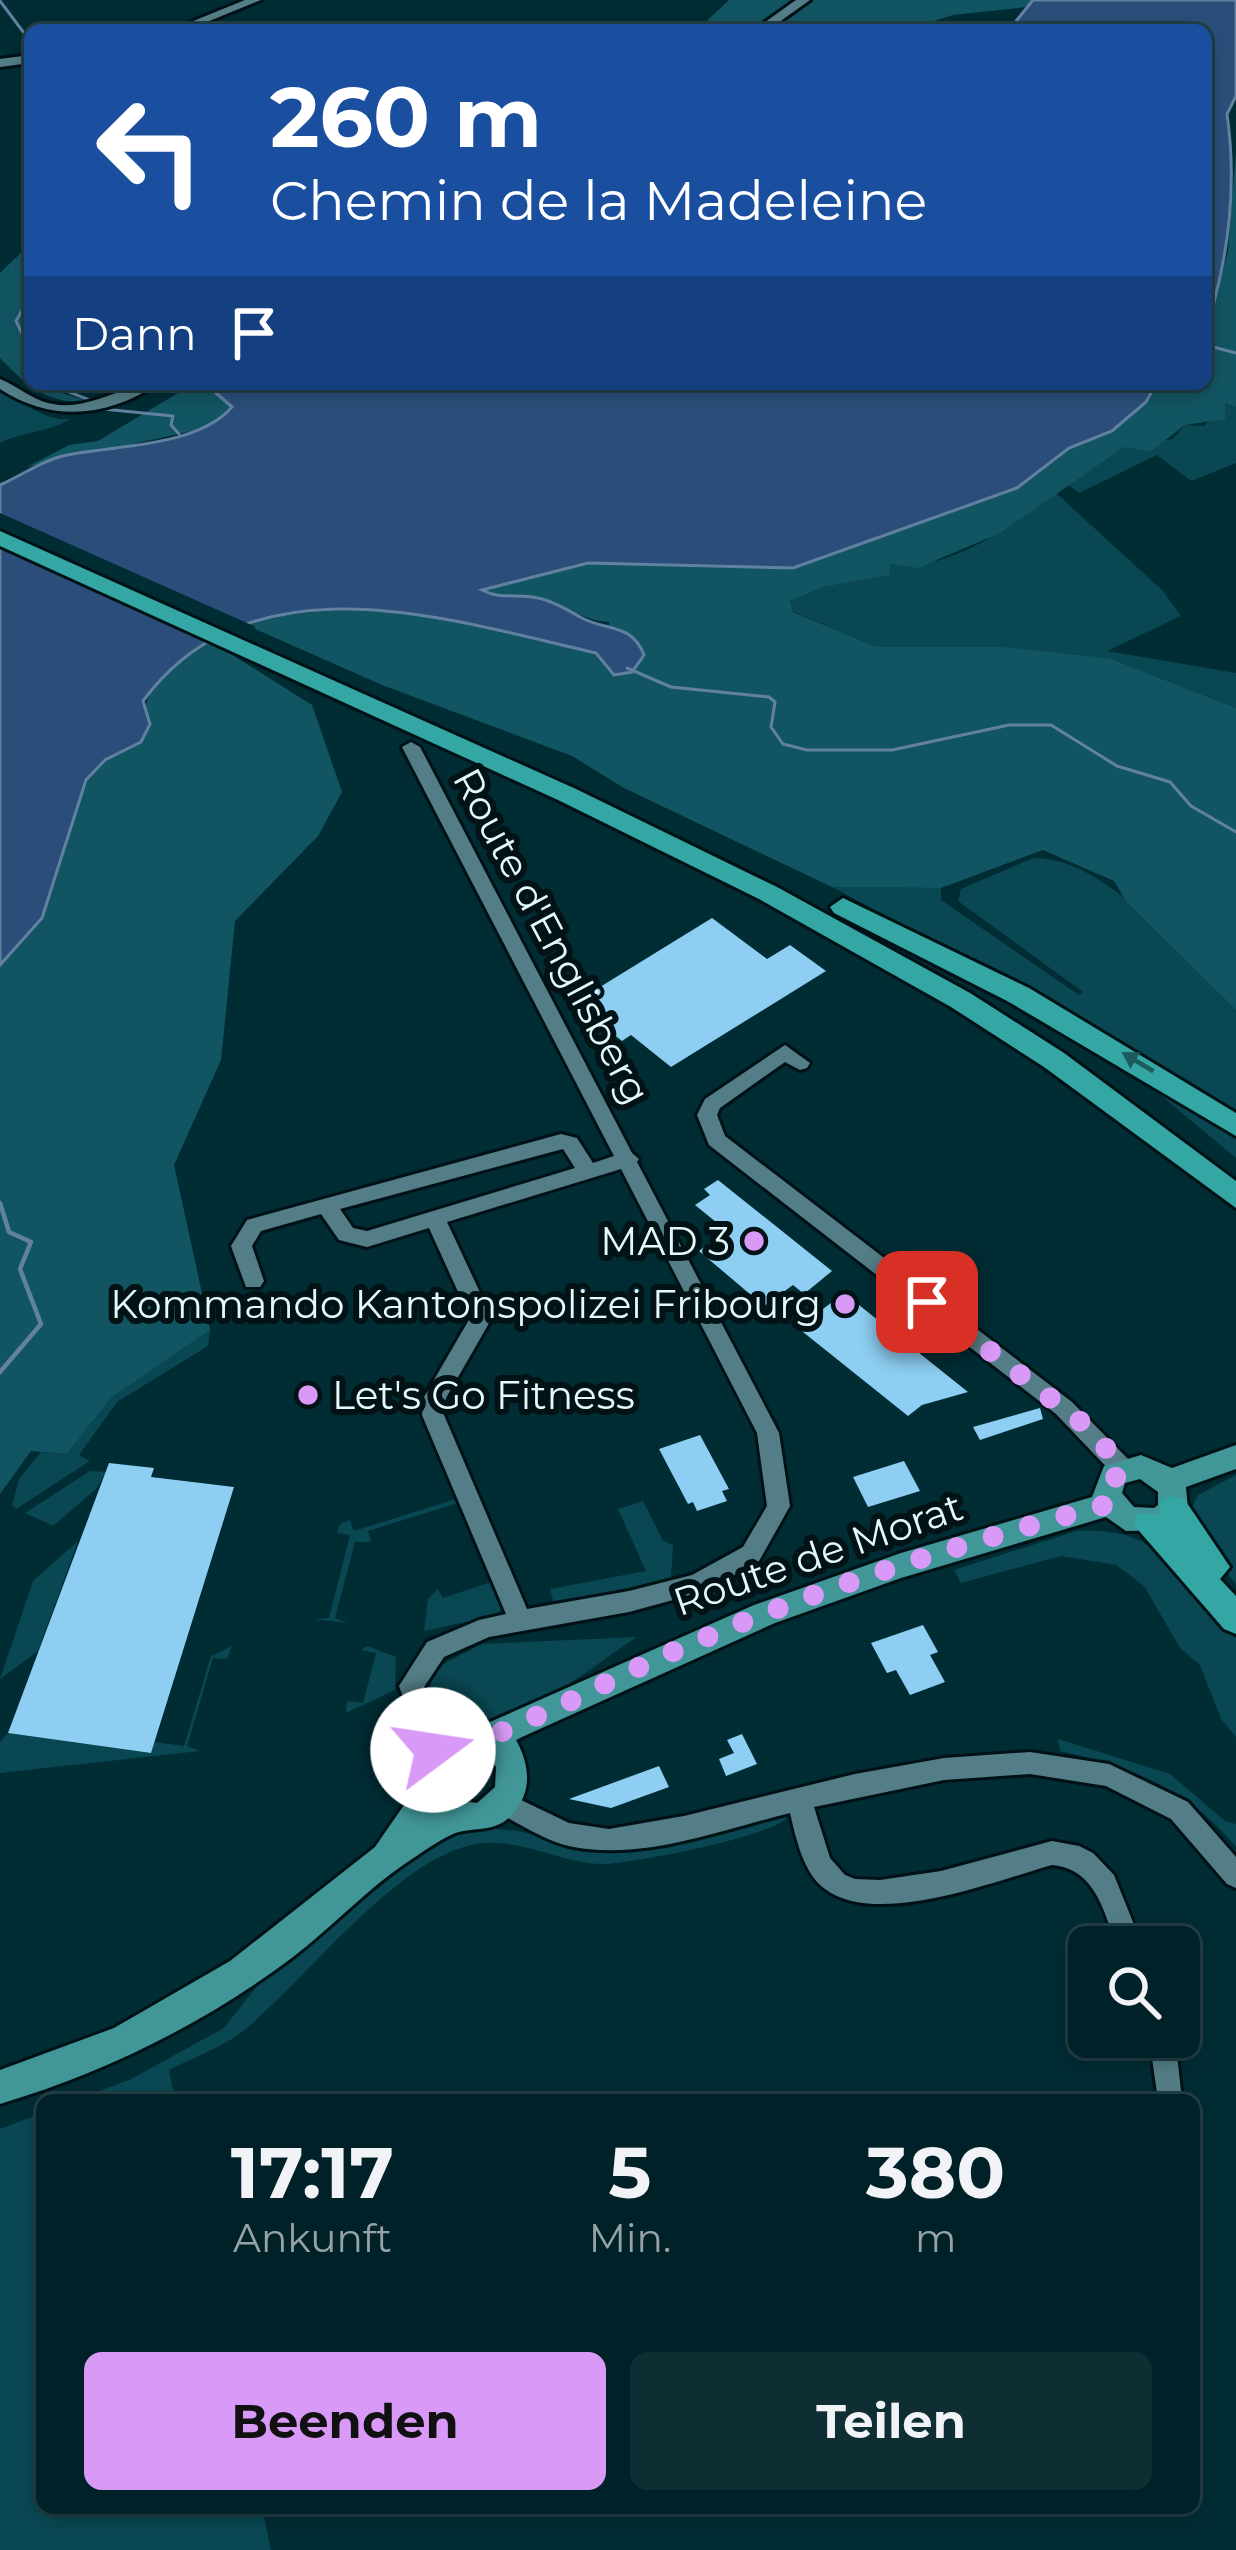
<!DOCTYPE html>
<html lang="de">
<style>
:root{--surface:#002127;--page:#0e2e33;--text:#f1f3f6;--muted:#95a3a7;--line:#223e44;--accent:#d99af7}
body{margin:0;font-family:Montserrat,sans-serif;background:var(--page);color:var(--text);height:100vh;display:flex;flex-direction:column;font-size:45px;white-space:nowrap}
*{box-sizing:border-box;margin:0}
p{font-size:39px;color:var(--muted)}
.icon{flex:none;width:66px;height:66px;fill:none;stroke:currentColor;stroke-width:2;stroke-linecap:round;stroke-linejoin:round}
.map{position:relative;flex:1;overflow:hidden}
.panel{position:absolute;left:36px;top:2094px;width:1164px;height:420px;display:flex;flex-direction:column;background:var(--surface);border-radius:18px;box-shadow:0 6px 18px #0003,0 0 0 3px var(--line)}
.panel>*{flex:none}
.guide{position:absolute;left:24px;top:24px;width:1188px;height:366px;border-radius:18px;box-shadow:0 6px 18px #0003,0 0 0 3px var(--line);background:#1a4fa0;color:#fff;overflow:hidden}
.controls{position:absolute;left:1068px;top:1926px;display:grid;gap:24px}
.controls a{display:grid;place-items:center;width:132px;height:132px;border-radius:18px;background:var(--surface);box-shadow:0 6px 18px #0003,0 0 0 3px var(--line);font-size:60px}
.pin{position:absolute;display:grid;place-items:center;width:102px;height:102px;color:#fff;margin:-51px;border-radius:24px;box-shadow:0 6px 18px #0006}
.me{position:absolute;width:132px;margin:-66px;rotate:76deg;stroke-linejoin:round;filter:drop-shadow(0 0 9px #0008)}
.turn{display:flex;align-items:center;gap:42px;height:252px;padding:0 48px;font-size:54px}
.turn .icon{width:156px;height:156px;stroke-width:2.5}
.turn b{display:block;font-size:84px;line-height:102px}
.then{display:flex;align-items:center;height:114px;padding:0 48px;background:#0003;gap:24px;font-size:45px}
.eta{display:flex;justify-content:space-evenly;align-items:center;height:204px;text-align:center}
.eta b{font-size:72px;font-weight:700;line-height:84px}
.cta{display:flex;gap:24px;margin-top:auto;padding:24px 48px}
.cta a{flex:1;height:138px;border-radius:18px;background:var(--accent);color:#111;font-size:48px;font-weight:700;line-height:138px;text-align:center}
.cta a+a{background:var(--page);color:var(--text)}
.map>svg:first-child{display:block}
.green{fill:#094853}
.forest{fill:#125562}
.water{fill:#2a4e79;stroke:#6281a1;stroke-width:3}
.pier{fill:#002c34}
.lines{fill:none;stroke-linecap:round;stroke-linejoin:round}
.stream-far1{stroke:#6281a1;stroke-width:3}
.stream{stroke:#6281a1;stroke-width:4.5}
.building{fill:#8dcef2}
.minor-casing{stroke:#001216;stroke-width:6}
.major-casing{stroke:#001216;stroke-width:6}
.highway-casing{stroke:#001216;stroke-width:6}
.minor{fill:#547e87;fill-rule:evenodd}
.major{fill:#419698;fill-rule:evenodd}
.highway{fill:#34a6a4;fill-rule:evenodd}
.oneway{fill:#1c5c5c}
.route{stroke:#d99af7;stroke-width:21;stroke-dasharray:0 37.8}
.poi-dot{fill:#d99af7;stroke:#031215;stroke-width:4.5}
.labels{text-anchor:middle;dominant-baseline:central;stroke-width:12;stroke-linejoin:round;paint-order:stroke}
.street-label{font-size:39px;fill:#e3f9fe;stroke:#031215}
.poi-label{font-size:39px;fill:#e3f9fe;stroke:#031215;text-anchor:end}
</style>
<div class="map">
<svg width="1236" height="2550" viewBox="0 0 1236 2550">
<rect width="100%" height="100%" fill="#002c34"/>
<g class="green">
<path d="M0,387C24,404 45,421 70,419C48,433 27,430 0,443Z"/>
<polygon points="1225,403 1236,407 1236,463 1191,481 1157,455 1079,493 1067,484 1124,446 1173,439 1185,425 1204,426"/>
<path d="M1055,492L1163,591L1181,616L1107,651L1236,673V708L1109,658L1002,647H877L792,611L790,601L824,587L888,575L889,564C950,573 1008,527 1055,492Z"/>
<path d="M1033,858C1109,857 1185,960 1236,1010V1158L1055,1007L832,887L941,888V900L1079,995L1083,992L958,901L961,889Z"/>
<polygon points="210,1330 208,1346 117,1402 79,1455 90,1461 16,1509 12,1505 19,1479 41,1452 67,1454 111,1398"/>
<polygon points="90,1471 106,1472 96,1489 53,1526 25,1513"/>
<polygon points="1236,1475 1236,1584 1211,1552 1190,1511 1198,1495"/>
<polygon points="452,1486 467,1515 458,1503 368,1531 371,1542 355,1542 335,1618 348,1623 314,1619 329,1618 350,1535 337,1533 340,1524 350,1520 354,1531 456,1499"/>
<polygon points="643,1501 663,1541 673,1545 671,1579 554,1604 550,1589 646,1571 618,1509"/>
<path d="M1076,1531C1167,1525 1179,1582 1236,1634V1737L1221,1719L1200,1665L1180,1648L1144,1586L1116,1565L1061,1556L961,1583L954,1570Z"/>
<polygon points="78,1541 38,1651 0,1679 33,1581"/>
<polygon points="488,1571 503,1606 497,1615 424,1631 428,1599 438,1589 443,1598 491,1582"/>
<path d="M637,1637C579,1673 498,1755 432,1701L430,1677L437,1667L482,1644Z"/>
<polygon points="232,1646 227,1659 213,1658 187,1746 200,1751 0,1773 0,1742 8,1733 150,1753 154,1742 184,1746 211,1656"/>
<polygon points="367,1646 396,1657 395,1690 346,1713 347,1701 363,1703 376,1653 361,1650"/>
<path d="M1058,1739L1170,1774L1225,1821L1236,1824V1847C1189,1789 1131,1767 1060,1751Z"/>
<path d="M776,1814L787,1818C771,1836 632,1864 602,1864C556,1863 515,1833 467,1846C389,1868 307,1979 242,2032C221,2048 192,2058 169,2070L175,2100H76L131,2079L224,2028L272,1967L444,1838L487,1828L519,1831L595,1852Z"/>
<polygon points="42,2113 42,2508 262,2508 271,2550 0,2550 0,2129"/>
</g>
<g class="forest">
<polygon points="729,0 1033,0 1026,7 953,15 906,30 697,30"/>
<path d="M1236,153V407L1225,403V419L1185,425L1151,451L1124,447L1000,533L918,568L890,564L889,575L824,587L790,601L793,612L877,647H1003L1109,658L1236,708V1010L1126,901L1114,881L1043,850L941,888L832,887L624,788L572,756L382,685L244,624C377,591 467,624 596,653L614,675L609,622C581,621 564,603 538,597C518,593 500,600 482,590L588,563L793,568L1017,488L1069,448L1112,431L1146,402L1156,384H1206V312L1213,306L1228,251Z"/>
<path d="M30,244V384H61L59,392L93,403C47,402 33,392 0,358V273Z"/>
<polygon points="193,384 224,384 216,393 232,407 206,428 27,467 69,445 98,441"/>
<path d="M207,639L312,705L342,792L318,836L235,921L221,1060L174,1165L210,1330L111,1398L67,1454L31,1451L0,1494V965L42,918L85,780L105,760L141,742C144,679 161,677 207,639Z"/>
</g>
<g class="water">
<path d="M1033,0H1236V96L1227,114C1236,177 1230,244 1213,306L1206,312V30H1009Z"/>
<path d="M224,384H1156L1146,402L1112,431L1069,448L1017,488L793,568L588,563L482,590C500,600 519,593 538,598C554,601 569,611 582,618C606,631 632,623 644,655L632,672L614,675L596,653C447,619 252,554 143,701L150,724L141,742L105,760L86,780L42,918L0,965V485C23,475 42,460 67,455C117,445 197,447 232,407L216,393Z"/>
</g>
<polygon class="pier" points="0,513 256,627 212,643 0,547"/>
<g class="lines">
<g class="stream-far1">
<polyline points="0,1 30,41"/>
<polyline points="30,296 16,321 30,350"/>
<polyline points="1206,345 1236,353"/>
<polyline points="49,384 92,401"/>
<polyline points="103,409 173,416 171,425 179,434"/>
<polyline points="627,668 671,687 769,697 775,702 771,727 783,744 807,750 892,750 1009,725 1051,725 1117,766 1170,782 1191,806 1236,832"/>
</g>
<polyline class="stream" points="0,1203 9,1232 31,1242 20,1269 41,1324 0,1372"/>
</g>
<g class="building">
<polygon points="712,918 767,959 790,945 826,971 671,1067 631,1035 622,1041 574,1003"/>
<polygon points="718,1180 832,1271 804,1294 793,1285 764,1306 699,1251 727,1231 695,1205 710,1195 704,1189"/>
<polygon points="844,1293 968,1392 922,1405 908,1416 798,1328"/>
<polygon points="1040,1408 1043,1419 980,1440 973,1427"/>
<polygon points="700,1435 729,1489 722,1491 727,1501 697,1511 693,1502 688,1504 659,1449"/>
<polygon points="904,1461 920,1491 868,1507 853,1477"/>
<polygon points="109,1463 154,1468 151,1477 234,1487 151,1753 8,1733"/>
<polygon points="923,1625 938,1652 930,1655 945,1682 910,1695 896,1670 887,1673 871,1643"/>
<polygon points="742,1734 757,1764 726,1776 719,1759 734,1753 727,1740"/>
<polygon points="659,1766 669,1787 611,1808 569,1799"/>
</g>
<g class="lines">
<g class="minor-casing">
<g id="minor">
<polygon points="245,0 261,0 187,30 171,30"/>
<polygon points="796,0 810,0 768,30 754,30"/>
<polygon points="30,55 30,63 0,67 0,59"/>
<path d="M0,379C18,386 33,401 53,404C90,411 122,384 158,384C107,417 52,423 0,389Z"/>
<path d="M411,742L420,747L632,1153L639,1159L637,1162L779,1433L790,1506L759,1561L706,1591L629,1612L489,1637L444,1657L424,1687L431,1707L455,1741L452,1749L443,1752C418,1741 408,1710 399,1686L427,1642L479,1620L506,1614L422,1415L424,1397L470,1318L429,1228L367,1247L339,1240L321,1214L261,1231L252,1246L264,1281L260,1287H246L231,1246L247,1220L561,1134L577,1138L593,1163L614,1156L402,747ZM563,1149L575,1168L367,1231L353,1228L340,1209ZM621,1169L757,1433L767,1506L743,1547L692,1575L629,1591L527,1609L444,1415L446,1398L492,1318L447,1222Z"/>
<polygon points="785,1045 810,1063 807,1068 800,1070 785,1062 720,1108 717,1115 725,1136 1072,1402 1131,1462 1134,1469 1131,1476 1123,1478 1115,1476 1056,1414 709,1145 697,1115 705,1099"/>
<path d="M1030,1752L1109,1764L1188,1802L1236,1857V1888L1227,1884L1171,1819L1106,1786L1030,1774L944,1780L814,1807L830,1858L845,1875L855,1879L880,1880L941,1871L1052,1841L1079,1846L1093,1853L1114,1875L1143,1947H1117C1104,1912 1096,1869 1052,1865C995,1881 877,1928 825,1889C803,1873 796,1838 790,1813C721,1830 640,1862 569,1846C543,1840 517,1822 493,1810L490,1802L493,1794L502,1791L569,1823L609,1829L684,1816L855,1774L944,1758Z"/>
<polygon points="1149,2037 1175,2037 1182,2100 1158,2100"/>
</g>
</g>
<g class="major-casing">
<path id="major" d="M1236,1445V1469L1186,1487L1188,1510L1169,1530L1126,1531L1106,1517L901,1578L775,1623L522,1737L516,1740C530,1765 533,1793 511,1816C493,1834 471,1826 453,1834C437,1841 420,1854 406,1863C366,1890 332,1927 293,1957C204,2024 106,2072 0,2104V2070L114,2028L230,1961L375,1847L413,1792C399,1745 445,1707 490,1722L754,1605L901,1553L1092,1497L1104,1466L1141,1455L1172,1468ZM1140,1479L1158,1492V1505L1154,1508L1134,1507L1122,1493L1125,1483ZM465,1746L482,1749L496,1767L495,1787L477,1803L456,1800L442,1783L444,1761Z"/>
</g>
<g class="highway-casing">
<g id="highway">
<polygon points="0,531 576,789 777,887 970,993 1064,1053 1236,1181 1236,1208 1044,1067 951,1007 759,899 558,800 0,546"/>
<polygon points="843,898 1029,988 1236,1113 1236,1136 1009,1002 834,913 830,907"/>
<polygon points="1173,1496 1185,1500 1230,1567 1220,1579 1236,1596 1236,1634 1224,1629 1133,1524 1137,1514 1159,1514 1161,1500"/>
</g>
</g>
<use href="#minor" class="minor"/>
<use href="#major" class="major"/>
<use href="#highway" class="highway"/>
</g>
<defs><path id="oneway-solid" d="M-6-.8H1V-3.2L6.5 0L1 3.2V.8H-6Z" transform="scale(3)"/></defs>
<use class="oneway" href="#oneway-solid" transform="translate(1138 1062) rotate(-149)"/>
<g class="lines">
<path class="route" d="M433,1750L467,1733L493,1738C516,1720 542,1717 567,1703C736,1614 925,1553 1109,1504L1106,1488L1123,1469L1090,1429L927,1302"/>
</g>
<g class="poi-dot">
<circle cx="754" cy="1241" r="12"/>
<circle cx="845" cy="1304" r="12"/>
<circle cx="308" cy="1395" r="12"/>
</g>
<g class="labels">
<g class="street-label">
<text transform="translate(552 936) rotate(62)">Route d'Englisberg</text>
<text transform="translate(818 1554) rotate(-19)">Route de Morat</text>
</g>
<g class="poi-label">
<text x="730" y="1241">MAD 3</text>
<text x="821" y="1304">Kommando Kantonspolizei Fribourg</text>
<text x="332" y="1395" text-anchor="start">Let's Go Fitness</text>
</g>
</g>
</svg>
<div class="controls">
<a><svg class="icon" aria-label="search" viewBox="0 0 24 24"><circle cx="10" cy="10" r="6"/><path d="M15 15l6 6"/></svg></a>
</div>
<div class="pin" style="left:927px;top:1302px;background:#d93025"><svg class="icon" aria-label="arrive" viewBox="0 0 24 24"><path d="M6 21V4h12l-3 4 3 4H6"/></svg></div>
<svg class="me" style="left:433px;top:1750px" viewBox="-20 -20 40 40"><circle r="19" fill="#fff"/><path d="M0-13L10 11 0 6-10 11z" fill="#d99af7"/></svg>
<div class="guide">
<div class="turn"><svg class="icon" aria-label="left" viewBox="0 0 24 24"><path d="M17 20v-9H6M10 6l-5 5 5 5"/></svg><div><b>260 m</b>Chemin de la Madeleine</div></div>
<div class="then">Dann<svg class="icon" aria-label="arrive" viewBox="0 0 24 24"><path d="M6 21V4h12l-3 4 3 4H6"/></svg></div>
</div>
<section class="panel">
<div class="eta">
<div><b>17:17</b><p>Ankunft</p></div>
<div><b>5</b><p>Min.</p></div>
<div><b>380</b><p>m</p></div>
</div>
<div class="cta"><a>Beenden</a><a>Teilen</a></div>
</section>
</div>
